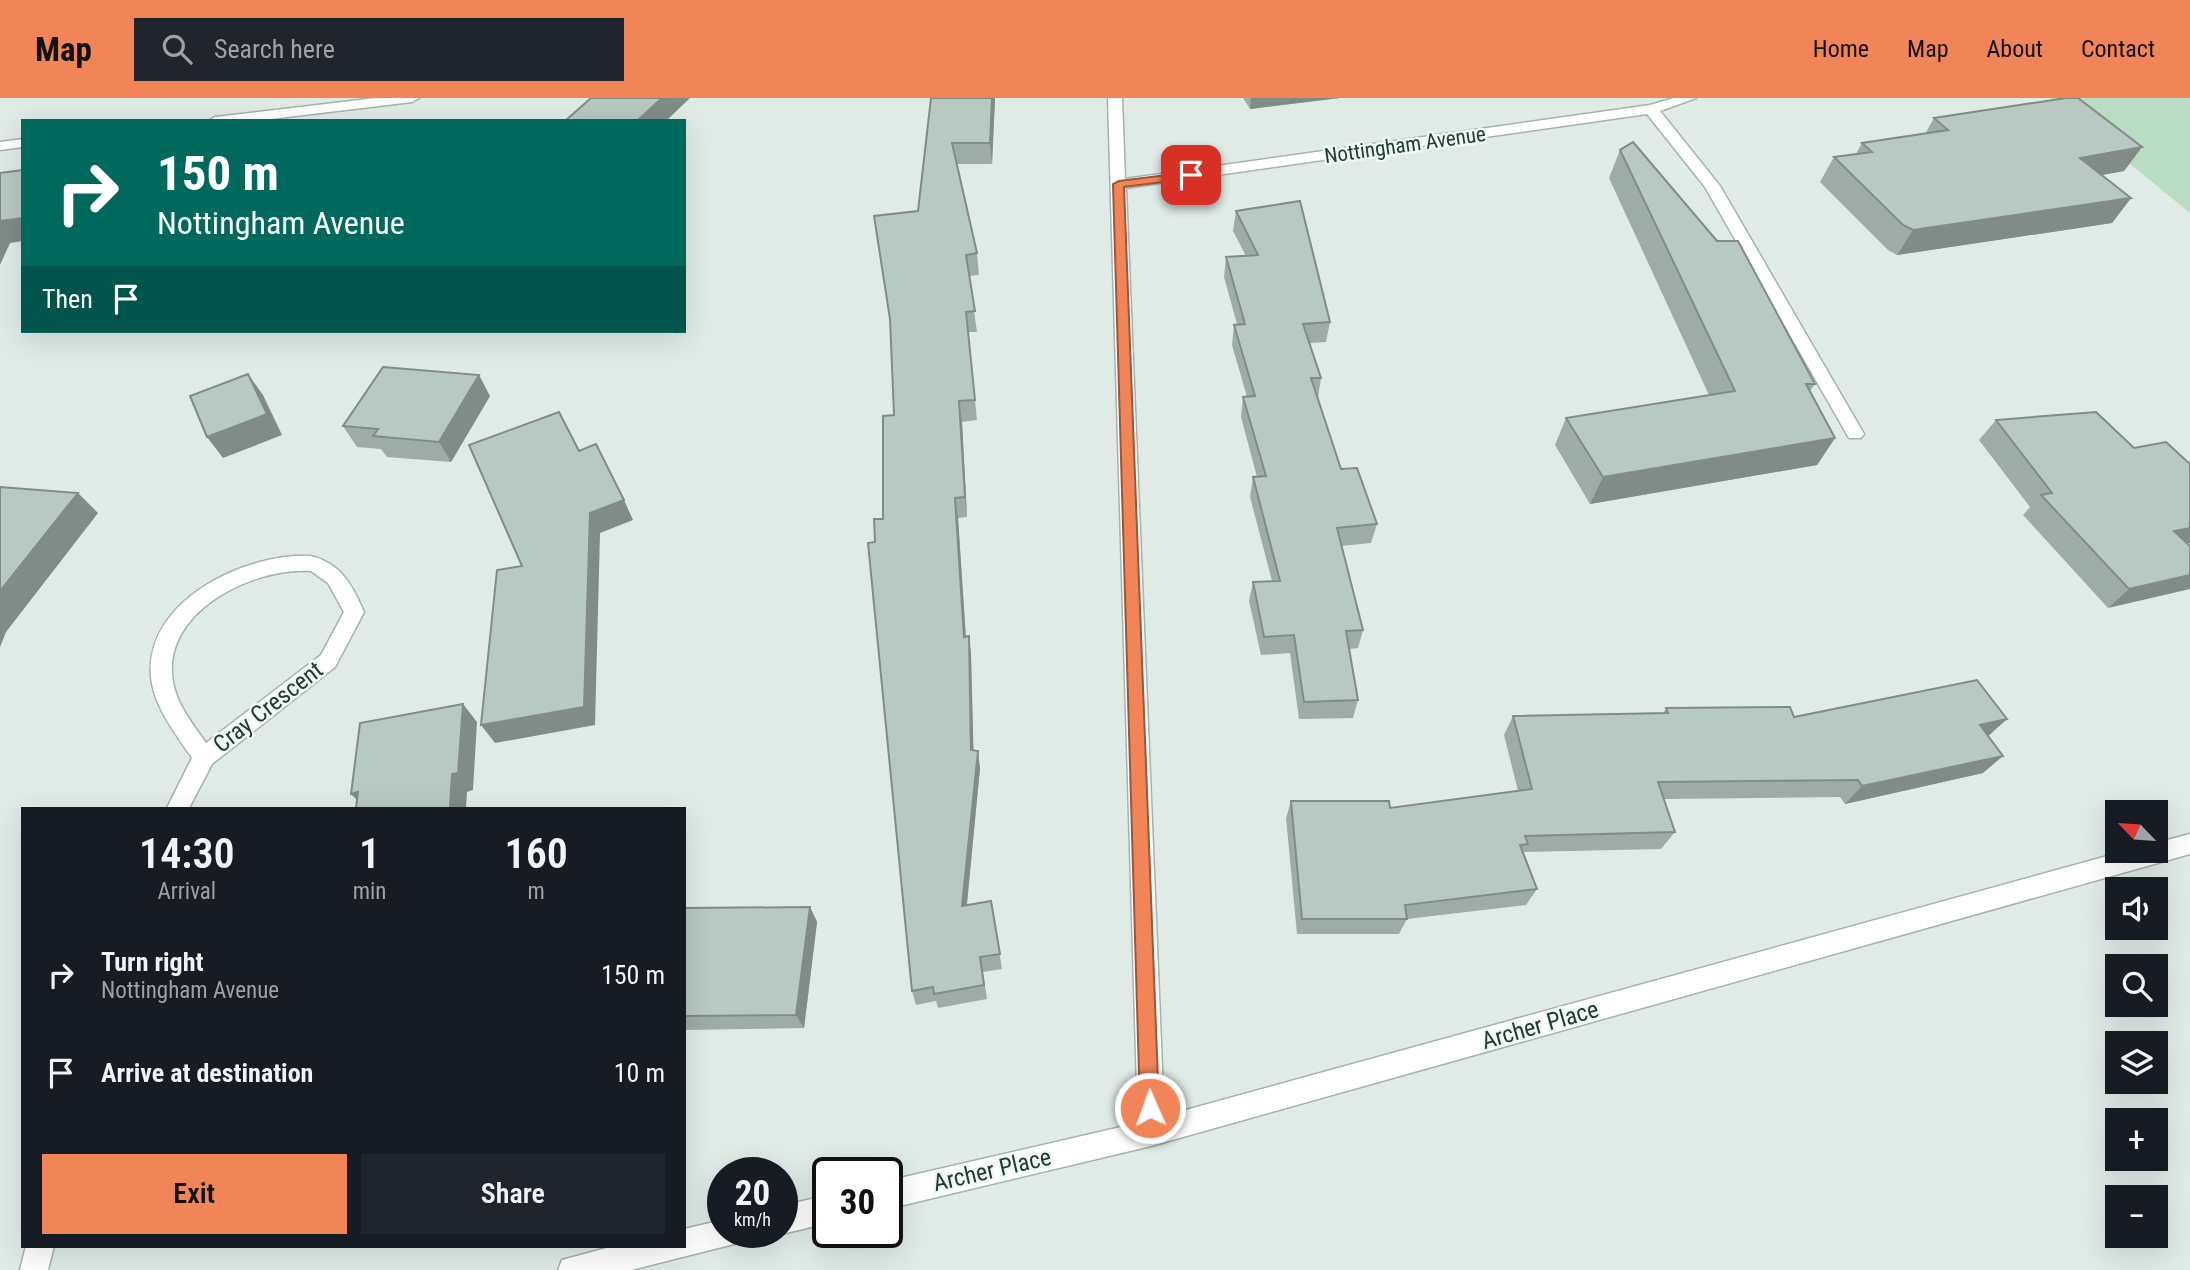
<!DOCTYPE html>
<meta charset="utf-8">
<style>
:root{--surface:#171b24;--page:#20242c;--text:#f1f3f6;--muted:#9ea1a6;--accent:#f18558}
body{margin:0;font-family:"Roboto Condensed",sans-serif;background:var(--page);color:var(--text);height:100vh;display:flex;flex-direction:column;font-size:26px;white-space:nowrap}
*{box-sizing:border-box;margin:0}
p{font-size:23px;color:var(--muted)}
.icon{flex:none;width:38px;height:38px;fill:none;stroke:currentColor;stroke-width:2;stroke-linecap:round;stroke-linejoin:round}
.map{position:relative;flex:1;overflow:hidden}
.drawer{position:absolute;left:21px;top:709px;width:665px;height:441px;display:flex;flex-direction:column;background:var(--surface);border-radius:0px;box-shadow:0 7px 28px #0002}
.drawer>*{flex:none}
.guide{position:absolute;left:21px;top:21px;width:665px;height:214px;border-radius:0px;box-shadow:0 7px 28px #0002;background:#00695c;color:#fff;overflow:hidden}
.needle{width:46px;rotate:295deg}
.controls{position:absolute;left:2105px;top:702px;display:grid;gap:14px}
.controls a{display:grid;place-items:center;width:63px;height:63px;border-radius:0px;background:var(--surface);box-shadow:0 7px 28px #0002;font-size:35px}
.speed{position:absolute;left:707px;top:1059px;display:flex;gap:14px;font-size:35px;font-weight:700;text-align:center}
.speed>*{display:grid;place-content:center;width:91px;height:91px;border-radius:50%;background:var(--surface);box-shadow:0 7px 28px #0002;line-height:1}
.speed small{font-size:18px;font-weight:400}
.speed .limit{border:4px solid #111;border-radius:10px;background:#fff;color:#111}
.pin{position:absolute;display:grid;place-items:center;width:60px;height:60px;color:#fff;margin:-30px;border-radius:14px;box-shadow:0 4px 10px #0006}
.me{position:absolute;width:77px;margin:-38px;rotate:358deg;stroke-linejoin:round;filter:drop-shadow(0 0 5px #0008)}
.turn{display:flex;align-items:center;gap:24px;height:147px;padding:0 21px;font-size:32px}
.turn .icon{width:91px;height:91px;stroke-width:2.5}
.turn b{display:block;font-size:49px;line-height:60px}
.then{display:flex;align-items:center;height:66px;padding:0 21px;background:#0003;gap:14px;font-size:26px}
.eta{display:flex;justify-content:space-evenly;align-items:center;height:119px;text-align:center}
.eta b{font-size:42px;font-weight:600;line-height:49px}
.cta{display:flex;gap:14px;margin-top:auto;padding:14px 21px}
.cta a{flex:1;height:80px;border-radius:0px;background:var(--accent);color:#111;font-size:28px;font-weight:600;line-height:80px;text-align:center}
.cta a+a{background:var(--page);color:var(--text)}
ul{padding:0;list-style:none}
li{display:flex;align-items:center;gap:21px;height:98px;padding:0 21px}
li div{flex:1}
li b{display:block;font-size:26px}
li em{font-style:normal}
header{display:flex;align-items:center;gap:42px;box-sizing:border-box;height:98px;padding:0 35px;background:var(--accent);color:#111}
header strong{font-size:33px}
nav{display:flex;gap:38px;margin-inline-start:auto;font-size:24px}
.search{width:490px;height:63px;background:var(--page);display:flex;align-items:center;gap:18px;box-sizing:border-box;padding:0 24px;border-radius:0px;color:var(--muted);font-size:26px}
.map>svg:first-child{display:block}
.green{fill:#b9dcc4}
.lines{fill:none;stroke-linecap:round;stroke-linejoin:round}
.minor-casing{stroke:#a3b3ae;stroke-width:3}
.minor{fill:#fff;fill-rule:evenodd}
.wall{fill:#9eaca8}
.shaded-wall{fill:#818c88}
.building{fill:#b8c8c3;stroke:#818c88;stroke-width:2}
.route{fill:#f18558;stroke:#9d5639;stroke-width:2}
.labels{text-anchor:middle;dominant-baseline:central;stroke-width:5;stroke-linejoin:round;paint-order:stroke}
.far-street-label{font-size:21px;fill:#213b35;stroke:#f0f8f4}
.street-label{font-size:24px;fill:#213b35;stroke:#f0f8f4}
</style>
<header>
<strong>Map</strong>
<div class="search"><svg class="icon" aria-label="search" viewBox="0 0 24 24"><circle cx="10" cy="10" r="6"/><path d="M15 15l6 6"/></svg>Search here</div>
<nav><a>Home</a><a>Map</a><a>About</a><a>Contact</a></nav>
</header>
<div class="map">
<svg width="2190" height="1172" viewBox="0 0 2190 1172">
<rect width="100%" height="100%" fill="#e0ebe7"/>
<polygon class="green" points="2050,0 2190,0 2190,115"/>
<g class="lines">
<g class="minor-casing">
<g id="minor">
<polygon points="376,0 419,0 412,4 254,23 208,23 215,19"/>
<polygon points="1108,0 1122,0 1125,81 1650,7 1674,0 1696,0 1660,13 1720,88 1864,336 1861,340 1849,340 1705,89 1647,16 1126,90 1164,1018 2129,752 2156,752 2156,745 2190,736 2190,756 1151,1048 887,1111 887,1083 1138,1025"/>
<polygon points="23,41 23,49 0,52 0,44"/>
<path d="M310,458C340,464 353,488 364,514L335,569L212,666L189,710H167L192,660C176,636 154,609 151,579C144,502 246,455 310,458ZM311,473L328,485L344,514L321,557L206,645C193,626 177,607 173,584C160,514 253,469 311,473Z"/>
<polygon points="828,1097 828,1125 782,1136 778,1134 782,1134 782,1108"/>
<polygon points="723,1122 723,1134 746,1134 742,1144 631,1172 558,1172 562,1162 614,1148 684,1148 684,1131"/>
<polygon points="26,1148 54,1148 48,1172 20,1172"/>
</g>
</g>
<use href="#minor" class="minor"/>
</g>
<g class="wall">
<polygon points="931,0 995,0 992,66 957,66 977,155 979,177 969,178 977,234 968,234 977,322 962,324 967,419 958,420 966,539 969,538 971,557 973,652 980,670 967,807 991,803 1002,871 983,874 987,901 938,910 936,903 916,907 912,893 875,444 883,421"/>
<polygon points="1243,0 1340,0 1250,11"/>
<polygon points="1934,20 2142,49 2124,73 2102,77 2131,100 2112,125 1897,157 1888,152 1820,84 1834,59 1856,56 1862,45 1925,36"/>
<polygon points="1620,52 1815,286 1810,293 1835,340 1817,367 1590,406 1555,347 1566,320 1709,297 1609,80"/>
<polygon points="1236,113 1330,224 1326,244 1310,245 1321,280 1318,300 1341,371 1377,426 1371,445 1341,448 1363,532 1358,550 1349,551 1358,602 1353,620 1299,621 1290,555 1261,557 1249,503 1253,484 1272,483 1250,399 1253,379 1257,379 1241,319 1243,299 1247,299 1232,247 1234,227 1237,226 1224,179 1226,159 1246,158 1233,133"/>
<polygon points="490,298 451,364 387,359 381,351 357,349 343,328"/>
<polygon points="1996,322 2134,350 2190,366 2190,445 2187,445 2108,510 2023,417 2030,409 1979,342"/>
<polygon points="1666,610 1794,619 2007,621 1988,638 1983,675 1845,706 1840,699 1664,701 1675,734 1661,751 1523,754 1537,791 1526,807 1407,821 1399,836 1297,836 1286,720 1291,703 1390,710 1518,693 1504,637 1513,618 1663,616"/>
<polygon points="810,809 817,824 804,930 684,932 684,810"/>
</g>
<g class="shaded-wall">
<polygon points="662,0 690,0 666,23 637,23"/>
<polygon points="992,0 995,0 992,66 990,45"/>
<polygon points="1251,0 1340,0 1250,11"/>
<polygon points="2142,49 2124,73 2062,84 2080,60"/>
<polygon points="2131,100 2112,125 1897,157 1913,132"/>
<polygon points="23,120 23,143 10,145 0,167 0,123"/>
<polygon points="248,276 263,297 282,337 223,360 207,339"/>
<polygon points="479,277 490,298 451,364 439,344"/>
<polygon points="959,303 962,324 967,419 965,399"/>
<polygon points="1835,340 1817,367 1590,406 1603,379"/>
<polygon points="78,395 98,415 6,534 0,549 0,493"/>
<polygon points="955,400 958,420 967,558 964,539"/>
<polygon points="624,402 633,422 600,435 595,627 495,645 481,627 590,415"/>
<polygon points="2190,430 2190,445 2154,452 2174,433"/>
<polygon points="2190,477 2190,491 2108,510 2129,491"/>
<polygon points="969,538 971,557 974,670 971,652"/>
<polygon points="463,606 477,624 473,692 467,694 466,710 450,710 452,676"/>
<polygon points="2007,621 1987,639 1980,627"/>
<polygon points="978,653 980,670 965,824 962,808"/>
<polygon points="2003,658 1983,675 1845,706 1862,688"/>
<polygon points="358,694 365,710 351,696"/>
<polygon points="810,809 817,824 804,930 796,917"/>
</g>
<g class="building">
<polygon points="591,0 662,0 637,23 565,23"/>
<polygon points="931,0 992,0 990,45 952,45 977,155 966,157 975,213 966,214 975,302 959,303 965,399 955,400 964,539 969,538 971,652 978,653 962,808 991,803 1000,856 980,859 984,887 934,896 933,889 912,893 868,445 875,444 874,421 883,421 883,318 894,317 890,221 874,118 918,113"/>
<polygon points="2066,0 2078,0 2142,49 2080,60 2131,100 1913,132 1903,127 1834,59 1872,54 1862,45 1948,32 1934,20"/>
<polygon points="1633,44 1717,143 1738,143 1815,286 1806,286 1835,340 1603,379 1566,320 1735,293 1620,52"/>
<polygon points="23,72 23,120 0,123 0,75"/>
<polygon points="1300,103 1330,224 1303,226 1321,280 1311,280 1341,371 1357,370 1377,426 1337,430 1363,532 1346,533 1358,602 1304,604 1294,537 1264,539 1253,484 1280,483 1253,379 1266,378 1243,299 1255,298 1234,227 1245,226 1226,159 1258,157 1236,113"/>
<polygon points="383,269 479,277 439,344 373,338 378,331 343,328"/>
<polygon points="248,276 267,316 207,339 190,298"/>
<polygon points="559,314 579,353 596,346 624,402 590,415 584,609 481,627 497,472 522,468 469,347"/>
<polygon points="2096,314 2134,350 2166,344 2190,366 2190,430 2174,433 2190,448 2190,477 2129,491 2041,397 2052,395 1996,322"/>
<polygon points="0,389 78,395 0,493"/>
<polygon points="1977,582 2007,621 1980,627 2003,658 1862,688 1858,682 1658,684 1675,734 1525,738 1528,746 1520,747 1537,791 1405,807 1407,821 1302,821 1291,703 1389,703 1390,710 1532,691 1513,618 1668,615 1666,610 1790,609 1794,619"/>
<polygon points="463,606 458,675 452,676 450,710 356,710 358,694 351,696 360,625"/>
<polygon points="810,809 796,917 684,918 684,810"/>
</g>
<polygon class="route" points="1191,74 1195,75 1195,80 1124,89 1159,1010 1157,1017 1150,1019 1143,1017 1140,1010 1113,86 1119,83"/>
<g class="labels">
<g class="far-street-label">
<text transform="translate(1405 47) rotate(-8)">Nottingham Avenue</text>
</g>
<g class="street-label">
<text transform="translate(268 609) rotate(-38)">Cray Crescent</text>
<text transform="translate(1540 927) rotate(-16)">Archer Place</text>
<text transform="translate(992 1072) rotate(-13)">Archer Place</text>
</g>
</g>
</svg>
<div class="controls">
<a><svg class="needle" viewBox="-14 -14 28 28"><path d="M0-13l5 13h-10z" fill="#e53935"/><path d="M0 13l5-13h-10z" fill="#9ea1a6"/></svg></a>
<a><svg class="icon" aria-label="sound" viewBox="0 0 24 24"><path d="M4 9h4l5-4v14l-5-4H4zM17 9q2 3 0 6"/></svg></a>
<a><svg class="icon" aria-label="search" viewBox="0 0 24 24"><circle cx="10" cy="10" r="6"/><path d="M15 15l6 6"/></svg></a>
<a><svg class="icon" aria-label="layers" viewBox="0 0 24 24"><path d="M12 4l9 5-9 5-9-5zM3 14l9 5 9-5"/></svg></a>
<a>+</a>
<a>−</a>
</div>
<div class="speed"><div>20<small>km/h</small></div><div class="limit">30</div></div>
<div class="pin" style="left:1191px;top:77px;background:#d93025"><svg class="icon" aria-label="arrive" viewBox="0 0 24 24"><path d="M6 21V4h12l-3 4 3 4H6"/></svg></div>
<svg class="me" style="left:1150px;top:1010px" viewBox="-20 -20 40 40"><circle r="17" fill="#f18558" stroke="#fff" stroke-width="3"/><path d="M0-11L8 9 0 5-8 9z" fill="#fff"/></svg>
<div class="guide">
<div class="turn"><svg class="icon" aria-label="right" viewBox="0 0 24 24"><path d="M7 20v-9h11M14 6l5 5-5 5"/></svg><div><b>150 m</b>Nottingham Avenue</div></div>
<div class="then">Then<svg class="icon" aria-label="arrive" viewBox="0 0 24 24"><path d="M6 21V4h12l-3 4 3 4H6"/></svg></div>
</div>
<section class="drawer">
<div class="eta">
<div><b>14:30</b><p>Arrival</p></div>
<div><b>1</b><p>min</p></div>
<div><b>160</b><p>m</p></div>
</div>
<ul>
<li><svg class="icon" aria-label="right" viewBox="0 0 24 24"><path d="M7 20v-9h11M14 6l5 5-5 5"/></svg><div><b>Turn right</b><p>Nottingham Avenue</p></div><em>150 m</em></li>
<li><svg class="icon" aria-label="arrive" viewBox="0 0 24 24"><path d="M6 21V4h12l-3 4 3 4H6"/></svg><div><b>Arrive at destination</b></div><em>10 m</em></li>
</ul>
<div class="cta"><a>Exit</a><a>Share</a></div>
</section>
</div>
